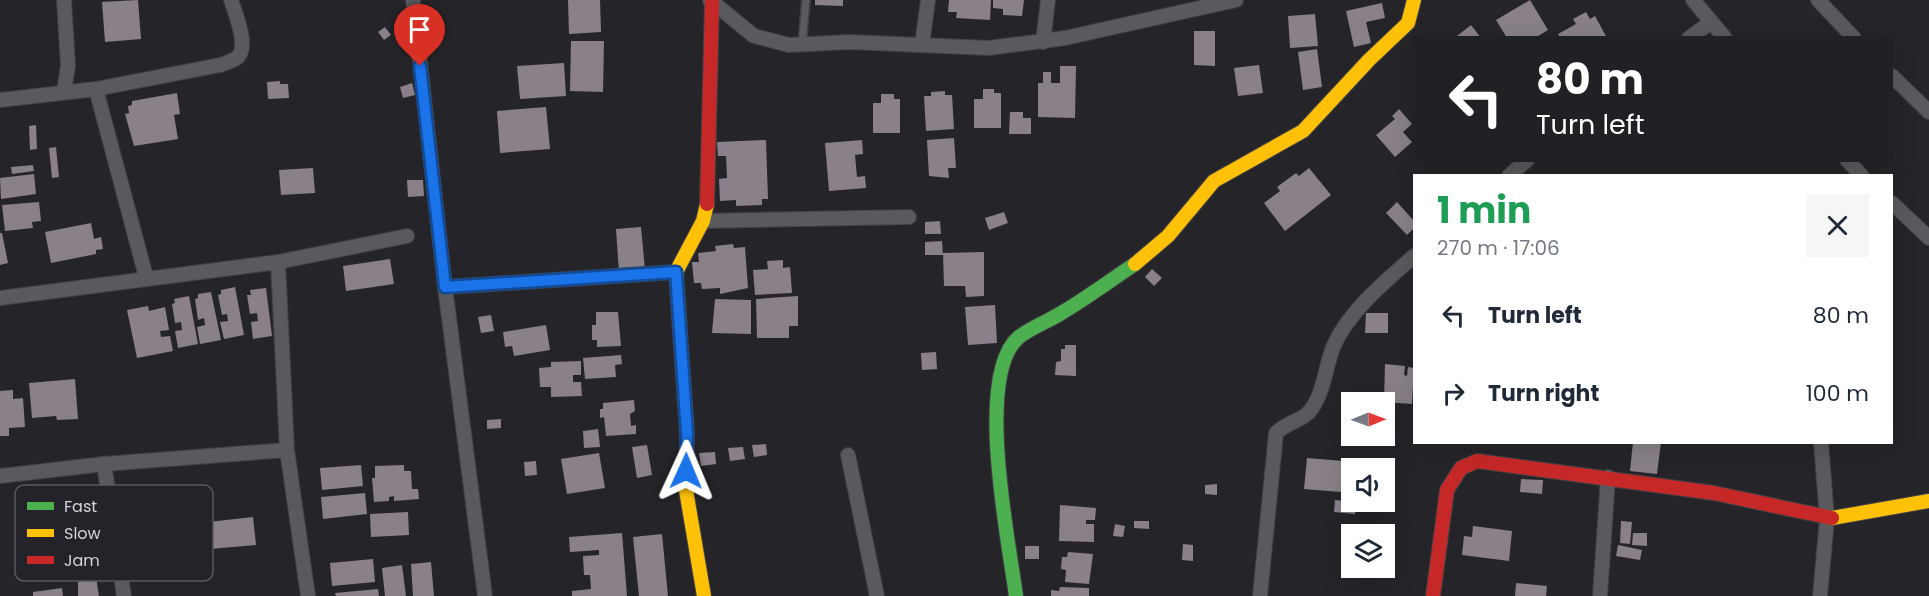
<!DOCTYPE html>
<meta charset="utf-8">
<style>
:root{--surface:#fff;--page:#f6f6f7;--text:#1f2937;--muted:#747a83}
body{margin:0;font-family:Poppins,sans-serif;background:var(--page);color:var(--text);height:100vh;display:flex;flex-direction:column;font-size:22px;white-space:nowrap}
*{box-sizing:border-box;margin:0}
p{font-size:20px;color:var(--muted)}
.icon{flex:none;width:33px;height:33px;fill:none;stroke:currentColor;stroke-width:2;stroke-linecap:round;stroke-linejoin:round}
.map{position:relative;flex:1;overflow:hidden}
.drawer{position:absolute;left:1413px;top:174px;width:480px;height:270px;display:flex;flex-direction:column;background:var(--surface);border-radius:0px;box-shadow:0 6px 24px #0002}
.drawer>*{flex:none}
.hud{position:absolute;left:1413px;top:36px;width:480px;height:126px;border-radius:0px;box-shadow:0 6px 24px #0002;background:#202124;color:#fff;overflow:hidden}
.needle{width:39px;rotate:89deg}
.fabs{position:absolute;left:1341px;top:392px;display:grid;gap:12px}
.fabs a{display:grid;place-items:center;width:54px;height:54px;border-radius:0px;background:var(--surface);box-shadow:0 6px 24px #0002;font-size:30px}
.pin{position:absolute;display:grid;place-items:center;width:51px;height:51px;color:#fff;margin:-62px -26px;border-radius:50% 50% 50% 0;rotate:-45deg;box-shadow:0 0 6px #0007}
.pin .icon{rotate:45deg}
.me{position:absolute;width:66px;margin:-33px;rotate:1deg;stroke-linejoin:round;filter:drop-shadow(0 0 4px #0008)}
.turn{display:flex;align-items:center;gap:21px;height:126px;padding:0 24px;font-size:27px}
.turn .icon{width:78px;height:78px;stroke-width:2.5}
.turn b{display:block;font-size:42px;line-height:51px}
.round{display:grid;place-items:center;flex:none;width:63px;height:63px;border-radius:0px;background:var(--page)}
.head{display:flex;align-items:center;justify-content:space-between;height:102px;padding:0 24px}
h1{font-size:36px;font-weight:700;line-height:45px;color:#1e9e55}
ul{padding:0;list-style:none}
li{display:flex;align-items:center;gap:18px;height:78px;padding:0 24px}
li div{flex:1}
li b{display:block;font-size:22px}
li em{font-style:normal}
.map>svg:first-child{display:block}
.building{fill:#898089}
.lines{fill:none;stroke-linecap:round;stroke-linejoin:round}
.lane-casing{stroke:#424145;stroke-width:10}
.street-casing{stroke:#424145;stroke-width:16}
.fast-casing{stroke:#424145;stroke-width:16}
.slow-casing{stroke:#424145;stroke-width:16}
.jam-casing{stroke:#424145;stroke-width:16}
.lane{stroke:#5a595d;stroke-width:7}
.street{stroke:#5a595d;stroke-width:14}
.fast{stroke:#4caf50;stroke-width:14}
.slow{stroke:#ffc107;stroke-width:14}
.jam{stroke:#c62828;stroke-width:14}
.route-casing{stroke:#114b97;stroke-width:15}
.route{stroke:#1a73e8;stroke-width:10}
.key{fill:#24232a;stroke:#59585e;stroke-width:1.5}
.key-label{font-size:16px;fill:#d4d3d8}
</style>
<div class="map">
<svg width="1929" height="596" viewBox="0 0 1929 596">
<rect width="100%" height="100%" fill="#252429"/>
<g class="building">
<polygon points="138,0 141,39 105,42 102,2"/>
<polygon points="568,0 600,0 601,32 569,34"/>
<polygon points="815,0 843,0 843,6 815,5"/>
<polygon points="949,0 991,0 990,20 956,18 957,12 948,12"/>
<polygon points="993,0 1024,0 1022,16 1003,15 1003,9 993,8"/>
<polygon points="1530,0 1548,30 1535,38 1507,38 1496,20"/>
<polygon points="1382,3 1385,18 1366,22 1371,43 1354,47 1346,11"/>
<polygon points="1586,12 1590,19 1595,16 1607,38 1560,38 1558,34 1576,24 1573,19"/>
<polygon points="1315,14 1318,46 1290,48 1288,16"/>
<polygon points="1471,25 1481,38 1459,38 1457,36"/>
<polygon points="385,27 391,35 384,40 378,32"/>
<polygon points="1194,31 1215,31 1215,66 1194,65"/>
<polygon points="571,41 604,41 603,92 570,91"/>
<polygon points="1317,49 1322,87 1303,90 1298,52"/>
<polygon points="564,63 566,96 520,99 517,66"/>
<polygon points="1259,65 1263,93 1238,96 1234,68"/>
<polygon points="1060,66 1076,66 1075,118 1038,117 1038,83 1043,83 1043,72 1051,72 1051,83 1060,83"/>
<polygon points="280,81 280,84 288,84 289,98 268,99 267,82"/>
<polygon points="412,83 415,95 403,98 400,87"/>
<polygon points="983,89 994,89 994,93 1001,93 1001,128 974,128 974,99 983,99"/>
<polygon points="945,91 945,95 952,95 954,129 926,131 924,96 931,96 931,92"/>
<polygon points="177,93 180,114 174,115 178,139 134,146 125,114 129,113 128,106 132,105 132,101"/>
<polygon points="881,94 894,94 894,99 900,99 900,133 873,133 873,103 881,103"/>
<polygon points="546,107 550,149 500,153 497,111"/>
<polygon points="1399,109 1412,124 1403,132 1412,142 1395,157 1376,135 1395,119 1392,116"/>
<polygon points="1010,112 1023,112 1023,118 1031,118 1031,134 1009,134"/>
<polygon points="36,125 37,149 30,150 29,126"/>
<polygon points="954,138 956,168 948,168 949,178 929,176 927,140"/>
<polygon points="766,140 768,199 762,199 762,205 736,206 736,200 720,201 719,179 727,178 726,156 718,156 717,142"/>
<polygon points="862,140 863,154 855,155 857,177 865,176 866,188 829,191 825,143"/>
<polygon points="56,147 59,177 52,178 49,148"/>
<polygon points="33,165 34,171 12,174 11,167"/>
<polygon points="313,168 315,193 281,195 279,170"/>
<polygon points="1309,168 1331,195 1285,231 1264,203 1280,191 1277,187 1296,173 1299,176"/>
<polygon points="34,174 36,194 1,199 0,178"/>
<polygon points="407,180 423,180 424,196 408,197"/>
<polygon points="39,202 41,221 32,222 33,228 5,231 2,205"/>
<polygon points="1397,202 1414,221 1414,228 1407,235 1386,213"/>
<polygon points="1004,212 1008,223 989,230 985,218"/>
<polygon points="940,221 941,234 925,234 925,222"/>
<polygon points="91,223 94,239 101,237 103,249 96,250 96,254 51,263 45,232"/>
<polygon points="641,227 645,270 619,272 616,229"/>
<polygon points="0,233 2,233 8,263 0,265"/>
<polygon points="942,241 943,255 925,255 925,242"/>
<polygon points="733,244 734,248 745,247 748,288 720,294 720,288 702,289 701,283 694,283 692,262 699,262 698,253 716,251 715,246"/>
<polygon points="984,252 984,296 966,297 965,286 944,286 943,253"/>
<polygon points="390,259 394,284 346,291 343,266"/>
<polygon points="783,260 783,268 790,267 792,293 755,295 753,270 768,269 767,261"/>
<polygon points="1152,269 1162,278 1154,286 1145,277"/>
<polygon points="235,287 244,335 224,339 220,322 228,321 227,314 222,315 218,295 221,294 221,290"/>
<polygon points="266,288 272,336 253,339 251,322 258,321 257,313 250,314 247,295 251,295 250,290"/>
<polygon points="211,292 221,340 200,344 197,327 205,325 204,318 198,320 195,299 198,298 198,294"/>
<polygon points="189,296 198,344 178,348 175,331 182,330 181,322 175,323 172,304 175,303 174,299"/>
<polygon points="798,296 798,326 789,326 789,338 757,338 756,299"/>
<polygon points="715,299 751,300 751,334 712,333"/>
<polygon points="995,305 997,343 968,345 965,307"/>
<polygon points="148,306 149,311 165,307 169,330 160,331 161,337 170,336 173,351 137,358 127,310"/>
<polygon points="596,312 618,312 621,346 597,347 597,340 592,340 592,325 596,325"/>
<polygon points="1366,313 1388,313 1388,333 1365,333"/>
<polygon points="491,315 494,331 481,333 478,317"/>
<polygon points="546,325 550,350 514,356 512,346 505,347 503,332"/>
<polygon points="1065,345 1076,345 1076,376 1055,375 1056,362 1061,361 1061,349 1065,349"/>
<polygon points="936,352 937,369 922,370 921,353"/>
<polygon points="621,355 622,364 615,365 616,377 585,379 583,358"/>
<polygon points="581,361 581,375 573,375 573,382 581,382 582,396 551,397 551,387 540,387 539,368 551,367 551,362"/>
<polygon points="1385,364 1405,366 1404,375 1407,376 1408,367 1414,368 1412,404 1384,402"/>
<polygon points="75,379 78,419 57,420 56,416 32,418 29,383"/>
<polygon points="13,390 13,399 23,398 25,427 9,428 9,436 0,436 0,391"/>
<polygon points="634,400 635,411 630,414 631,426 636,425 636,434 606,436 604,417 600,418 600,409 603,409 603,403"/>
<polygon points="501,419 501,428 487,429 487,420"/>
<polygon points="598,429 600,447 584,448 583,431"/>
<polygon points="1633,442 1661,442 1657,474 1630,471"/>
<polygon points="766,444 767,455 754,457 752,445"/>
<polygon points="647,445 652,475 637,478 632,447"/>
<polygon points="743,447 745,459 730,461 728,448"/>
<polygon points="715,452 716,464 701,466 699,453"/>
<polygon points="599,453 605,488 567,494 561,459"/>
<polygon points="1307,458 1355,462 1355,468 1352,468 1352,493 1304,489"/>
<polygon points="536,461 537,475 525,476 524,462"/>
<polygon points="361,465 363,486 322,490 320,468"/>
<polygon points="404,465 404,471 411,471 412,489 418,489 419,499 394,501 394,496 389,497 389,501 374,502 372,478 375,478 375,466"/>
<polygon points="1521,479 1543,480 1542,494 1520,492"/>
<polygon points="1217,484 1217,495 1205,494 1205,485"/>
<polygon points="365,493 367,514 323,519 321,497"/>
<polygon points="1335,500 1356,502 1355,514 1334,512"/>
<polygon points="1060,505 1096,508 1095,520 1086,520 1086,524 1094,524 1094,542 1059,541"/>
<polygon points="408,512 409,535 371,537 370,514"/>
<polygon points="253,517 256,545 210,549 208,522"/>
<polygon points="1134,521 1149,521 1149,529 1134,528"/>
<polygon points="1621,521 1632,522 1630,544 1620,543"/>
<polygon points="1115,524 1125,526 1123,537 1113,536"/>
<polygon points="1473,526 1512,531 1509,561 1462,555 1464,536 1472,537"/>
<polygon points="622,533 627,596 572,596 572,591 591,589 590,575 584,575 583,556 599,555 599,550 570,552 569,537"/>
<polygon points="1633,533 1647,533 1647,546 1632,545"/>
<polygon points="662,534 668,596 639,596 633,537"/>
<polygon points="1183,544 1193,545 1193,561 1182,560"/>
<polygon points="1618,545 1642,550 1640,560 1616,556"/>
<rect x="1025" y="546" width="14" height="13"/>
<polygon points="1068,552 1093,554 1089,584 1065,582 1066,570 1061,569 1062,557 1067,557"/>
<polygon points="373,559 375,582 332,586 330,563"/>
<polygon points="431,562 434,596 413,596 411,564"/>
<polygon points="402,565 406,596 385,596 382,568"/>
<polygon points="96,577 99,596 78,596 78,582"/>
<polygon points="1516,583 1547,586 1546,596 1515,596"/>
<polygon points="1060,587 1089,588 1089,596 1051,596 1051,590 1059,591"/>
<polygon points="62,588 63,596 33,596 33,592"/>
<polygon points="378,589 379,596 336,596 335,593"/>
</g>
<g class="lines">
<g class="lane-casing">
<polyline id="lane" points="802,45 806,0"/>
</g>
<g class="street-casing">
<g id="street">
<polyline points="413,0 445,287 485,596"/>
<polyline points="710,0 754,36 789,45 850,42 989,48 1065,38 1236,0"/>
<polyline points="1693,0 1725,38"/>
<polyline points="1818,0 1854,38"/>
<polyline points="1689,38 1710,23"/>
<polyline points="1043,42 1048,0"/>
<polyline points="922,45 928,0"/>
<polyline points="1892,76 1929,112"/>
<polyline points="96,89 146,277"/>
<polyline points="64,91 68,66 64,0"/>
<path d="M0,100L96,89L220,65C226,63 233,61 238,57C249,45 235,13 231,0"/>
<polyline points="1847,160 1862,176"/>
<polyline points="1509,176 1527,160"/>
<polyline points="1892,203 1929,238"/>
<polyline points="703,221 909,217"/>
<polyline points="278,262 287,450 308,596"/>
<polyline points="445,287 676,272"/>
<polyline points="0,298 278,262 407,236"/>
<polyline points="848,455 877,596"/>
<polyline points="104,464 124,596"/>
<polyline points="0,476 104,464 287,450"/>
<path d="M1260,596L1276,433C1285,423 1302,421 1310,411C1325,392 1325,366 1334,345C1350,310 1385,282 1414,256"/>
<polyline points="1600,596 1608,477"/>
<polyline points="1820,596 1827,519 1821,442"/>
</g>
</g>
<g class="fast-casing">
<path id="fast" d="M1016,596C1009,542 974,374 1019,337C1032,327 1049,321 1063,312C1088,297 1111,280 1135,264"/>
</g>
<g class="slow-casing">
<g id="slow">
<polyline points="1135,264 1168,236 1214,181 1303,131 1369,60 1408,23 1414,0"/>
<polyline points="1832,518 1929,501"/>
<polyline points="704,596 686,490 687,433 676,272 703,221 707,204"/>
</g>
</g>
<g class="jam-casing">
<g id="jam">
<polyline points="707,204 712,3"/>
<polyline points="1433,596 1447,490 1461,468 1477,461 1714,493 1832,518"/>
</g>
</g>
<use href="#lane" class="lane"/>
<use href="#street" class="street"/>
<use href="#fast" class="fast"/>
<use href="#slow" class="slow"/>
<use href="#jam" class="jam"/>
</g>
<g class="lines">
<g class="route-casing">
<polyline id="route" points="420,66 445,287 676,272 687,433 686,471"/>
</g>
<use href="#route" class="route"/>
</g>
<rect x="15" y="485" width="198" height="96" rx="9" class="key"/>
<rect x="27" y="502" width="27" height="8" fill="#4caf50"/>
<rect x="27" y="529" width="27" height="8" fill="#ffc107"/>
<rect x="27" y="556" width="27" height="8" fill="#c62828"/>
<g class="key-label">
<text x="64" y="512">Fast</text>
<text x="64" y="539">Slow</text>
<text x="64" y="566">Jam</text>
</g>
</svg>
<div class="fabs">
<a><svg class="needle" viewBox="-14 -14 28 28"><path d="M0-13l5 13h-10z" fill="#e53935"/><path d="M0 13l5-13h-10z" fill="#747a83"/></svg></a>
<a><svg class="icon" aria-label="sound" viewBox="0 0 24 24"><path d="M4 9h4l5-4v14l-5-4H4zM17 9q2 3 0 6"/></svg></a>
<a><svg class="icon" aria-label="layers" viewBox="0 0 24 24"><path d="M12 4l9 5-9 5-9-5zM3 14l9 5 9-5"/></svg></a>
</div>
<div class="pin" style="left:420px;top:66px;background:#d93025"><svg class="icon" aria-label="arrive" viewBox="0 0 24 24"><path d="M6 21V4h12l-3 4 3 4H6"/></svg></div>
<svg class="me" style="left:686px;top:471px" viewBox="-20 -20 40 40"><path d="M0-17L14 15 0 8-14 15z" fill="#1a73e8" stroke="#fff" stroke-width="4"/></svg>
<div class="hud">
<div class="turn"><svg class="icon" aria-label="left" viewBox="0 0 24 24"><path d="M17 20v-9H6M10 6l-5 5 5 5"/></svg><div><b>80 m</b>Turn left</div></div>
</div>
<section class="drawer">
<div class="head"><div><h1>1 min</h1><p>270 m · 17:06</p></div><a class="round"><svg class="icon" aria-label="close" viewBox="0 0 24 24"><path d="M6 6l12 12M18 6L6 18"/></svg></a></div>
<ul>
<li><svg class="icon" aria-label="left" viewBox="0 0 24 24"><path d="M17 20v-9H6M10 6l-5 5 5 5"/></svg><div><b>Turn left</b></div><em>80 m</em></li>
<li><svg class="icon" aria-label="right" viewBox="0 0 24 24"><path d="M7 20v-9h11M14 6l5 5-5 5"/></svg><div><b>Turn right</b></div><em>100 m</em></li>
</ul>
</section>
</div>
